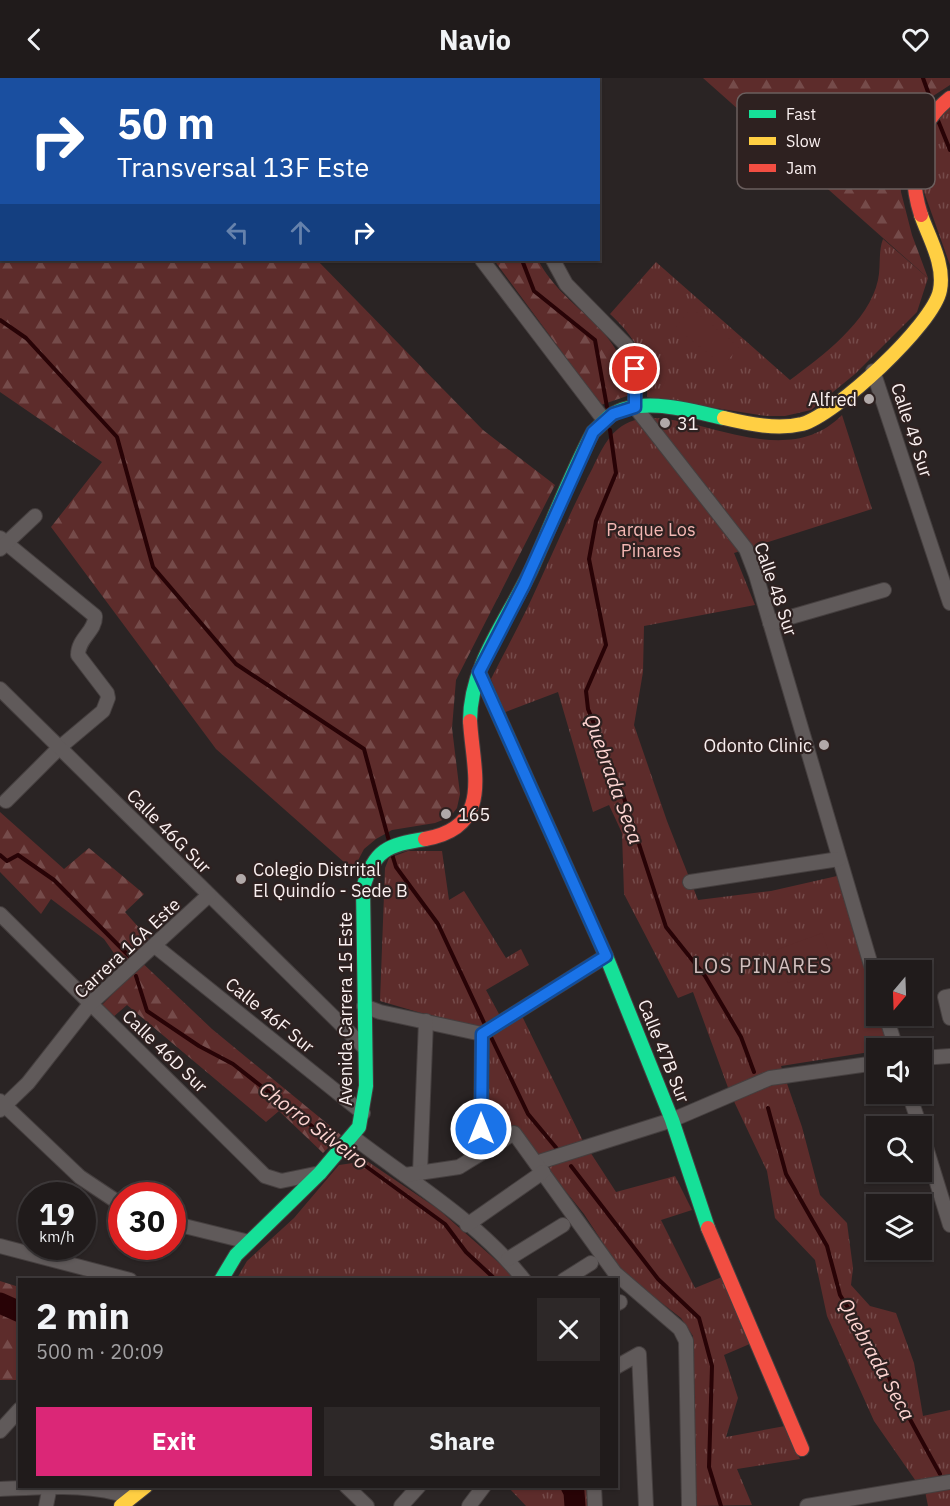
<!DOCTYPE html>
<meta charset="utf-8">
<style>
:root{--surface:#201b1b;--page:#2d2828;--text:#f1f3f6;--muted:#a2a1a3;--line:#3d393a;--accent:#db2777}
body{margin:0;font-family:"IBM Plex Sans",sans-serif;background:var(--page);color:var(--text);height:100vh;display:flex;flex-direction:column;font-size:22px;white-space:nowrap}
*{box-sizing:border-box;margin:0}
p{font-size:20px;color:var(--muted)}
.icon{flex:none;width:33px;height:33px;fill:none;stroke:currentColor;stroke-width:2;stroke-linecap:round;stroke-linejoin:round}
.map{position:relative;flex:1;overflow:hidden}
.side{position:absolute;left:18px;top:1200px;width:600px;height:210px;display:flex;flex-direction:column;background:var(--surface);border-radius:0px;box-shadow:0 2px 4px #0004,0 0 0 2px var(--line)}
.side>*{flex:none}
.hud{position:absolute;left:0px;top:0px;width:600px;height:183px;box-shadow:0 2px 4px #0004,0 0 0 2px var(--line);background:#1a4fa0;color:#fff;overflow:hidden}
.needle{width:39px;rotate:199deg}
.controls{position:absolute;left:866px;top:882px;display:grid;gap:12px}
.controls a{display:grid;place-items:center;width:66px;height:66px;border-radius:0px;background:var(--surface);box-shadow:0 2px 4px #0004,0 0 0 2px var(--line);font-size:30px}
.speed{position:absolute;left:18px;top:1104px;display:flex;gap:12px;font-size:30px;font-weight:700;text-align:center}
.speed>*{display:grid;place-content:center;width:78px;height:78px;border-radius:50%;background:var(--surface);box-shadow:0 2px 4px #0004,0 0 0 2px var(--line);line-height:1}
.speed small{font-size:15px;font-weight:400}
.speed .limit{border:9px solid #d22;background:#fff;color:#111}
.pin{position:absolute;display:grid;place-items:center;width:51px;height:51px;color:#fff;margin:-26px;border:3px solid #fff;border-radius:50%;box-shadow:0 2px 6px #0007}
.me{position:absolute;width:66px;margin:-33px;rotate:0deg;stroke-linejoin:round;filter:drop-shadow(0 0 4px #0008)}
.turn{display:flex;align-items:center;gap:21px;height:126px;padding:0 18px;font-size:27px}
.turn .icon{width:78px;height:78px;stroke-width:2.5}
.turn b{display:block;font-size:42px;line-height:51px}
.lanes{display:flex;align-items:center;height:57px;padding:0 18px;background:#0003;justify-content:center;gap:30px;direction:ltr}
.lanes .off{opacity:.35}
.round{display:grid;place-items:center;flex:none;width:63px;height:63px;border-radius:0px;background:var(--page)}
.overview{display:flex;align-items:center;justify-content:space-between;height:102px;padding:0 18px}
h1{font-size:36px;font-weight:700;line-height:45px}
.primary-button{display:flex;gap:12px;margin-top:auto;padding:12px 18px}
.primary-button a{flex:1;height:69px;border-radius:0px;background:var(--accent);color:#fff;font-size:24px;font-weight:700;line-height:69px;text-align:center}
.primary-button a+a{background:var(--page);color:var(--text)}
header{display:flex;justify-content:space-between;align-items:center;height:78px;padding:0 18px;background:var(--surface);font-size:27px;font-weight:700}
.map>svg:first-child{display:block}
.grass{fill:url(#grass-tufts)}
.forest{fill:url(#forest-firs)}
.garden{fill:#5d2c2b}
.lines{fill:none;stroke-linecap:round;stroke-linejoin:round}
.stream{stroke:#280306;stroke-width:4}
.river{stroke:#280306;stroke-width:21}
.street-casing{stroke:#453f3f;stroke-width:16}
.fast-casing{stroke:#453f3f;stroke-width:16}
.slow-casing{stroke:#453f3f;stroke-width:16}
.jam-casing{stroke:#453f3f;stroke-width:16}
.street{stroke:#605a5a;stroke-width:14}
.fast{stroke:#16e098;stroke-width:14}
.slow{stroke:#ffcf43;stroke-width:14}
.jam{stroke:#f24e42;stroke-width:14}
.route-casing{stroke:#114b97;stroke-width:15}
.route{stroke:#1a73e8;stroke-width:10}
.poi-dot{fill:#b1a9a9;stroke:#2e2120;stroke-width:2}
.labels{text-anchor:middle;dominant-baseline:central;stroke-width:4.5;stroke-linejoin:round;paint-order:stroke}
.poi-label{font-size:18px;fill:#faf0f0;stroke:#2e2120;text-anchor:start}
.street-label{font-size:18px;fill:#faf0f0;stroke:#2e2120}
.park-label{font-size:18px;fill:#f3b7b3;stroke:#2e2120}
.water-label{font-size:20px;font-style:italic;fill:#fed5d2;stroke:#2e2120}
.neighbourhood-label{font-size:20px;letter-spacing:1.5px;fill:#d1bfbe;stroke:#2e2120}
.key{fill:#2e2120;stroke:#6b5f5e;stroke-width:1.5}
.key-label{font-size:16px;fill:#faf0f0}
</style>
<header><svg class="icon" aria-label="back" viewBox="0 0 24 24"><path d="M15 5l-7 7 7 7"/></svg>Navio<svg class="icon" aria-label="heart" viewBox="0 0 24 24"><path d="M12 20l-8-8c-3-5 5-10 8-4 3-6 11-1 8 4z"/></svg></header>
<div class="map">
<svg width="950" height="1428" viewBox="0 0 950 1428">
<defs>
<pattern id="grass-tufts" width="24" height="20" patternUnits="userSpaceOnUse" patternTransform="scale(1.5)"><rect width="24" height="20" fill="#5d2c2b"/><path d="M3 7l-1-3M5 7V3M7 7l1-3M15 17l-1-3M17 17v-4M19 17l1-3" fill="none" stroke="#754b4a"/></pattern>
<pattern id="forest-firs" width="22" height="20" patternUnits="userSpaceOnUse" patternTransform="scale(1.5)"><rect width="22" height="20" fill="#5d2c2b"/><path d="M5 1l3.5 6h-7zM16 11l3.5 6h-7z" fill="#754b4a"/></pattern>
</defs>
<rect width="100%" height="100%" fill="#2a2424"/>
<g class="grass">
<polygon points="950,27 950,187 918,97 921,67"/>
<path d="M883,161L928,200L917,234L855,296L811,332L785,338H766L647,319C649,283 636,260 610,236L656,184L790,302C822,278 869,244 878,202C881,189 878,174 883,161Z"/>
<path d="M842,337L872,431L734,475L755,527L644,548L643,594L634,647L667,743L698,822L771,813L837,798L876,927V938H879L889,970H876V973L781,988L802,1049L820,1117L847,1145L853,1190L851,1207L870,1228L896,1235L914,1285L923,1338L950,1332V1428H928L924,1408L920,1409L874,1343L827,1238L815,1182L775,1140L767,1093L730,1015L693,914L678,920L624,816L622,755L609,727L593,734L558,614L503,635L491,601C504,575 519,548 532,520C551,479 569,437 589,397C597,382 604,362 618,351C667,309 775,405 842,337Z"/>
<polygon points="408,773 442,773 449,822 464,813 506,880 521,871 529,887 486,912 505,947 522,938 583,1063 616,1114 675,1098 692,1132 661,1142 695,1210 722,1199 752,1265 724,1277 738,1320 726,1359 785,1348 800,1381 737,1391 752,1427 693,1428 693,1258 681,1240 622,1194 584,1136 514,1049 487,1064 483,953 380,923 385,790 389,780"/>
<polygon points="367,1083 438,1131 506,1191 514,1201 236,1202 247,1183 294,1140 339,1087"/>
<polygon points="508,1409 588,1409 590,1428 526,1428"/>
</g>
<g class="forest">
<polygon points="0,0 233,1 2,2 2,182 317,182 483,352 555,407 456,602 452,650 460,716 457,730 450,739 435,745 392,752 376,761 364,771 353,792 216,671 51,449 102,384 0,314"/>
<polygon points="703,0 950,0 950,7 913,31 899,71 901,114 912,157 928,200"/>
<path d="M494,182H538C567,237 628,248 627,318L601,327Z"/>
<polygon points="0,734 64,791 89,770 144,816 125,834 149,861 134,877 212,951 341,1057 323,1075 279,1033 266,1044 127,927 112,940 100,929 130,898 104,861 51,821 41,836 0,794"/>
<polygon points="0,1203 19,1209 19,1302 0,1302"/>
</g>
<g class="garden">
<polygon points="691,230 739,269 723,288 676,249"/>
<polygon points="822,855 834,888 788,905 776,872"/>
</g>
<g class="lines">
<g class="stream">
<polyline points="420,0 421,2"/>
<polyline points="923,0 932,25"/>
<polyline points="937,40 950,72"/>
<polyline points="522,182 534,213 595,262 607,329"/>
<polyline points="0,242 26,260 117,359 153,489 236,586 364,671 389,763"/>
<polyline points="610,352 616,395 596,443 589,481 606,567 586,613 588,631 624,720 666,849 705,898 741,959 754,994"/>
<polyline points="392,776 396,789 438,846 486,949"/>
<polyline points="0,777 7,783 18,777 54,802 131,880"/>
<polyline points="136,898 147,933 199,968 233,986 336,1067"/>
<polyline points="491,959 528,1036 558,1072"/>
<polyline points="768,1030 786,1096 827,1168 840,1217 884,1287 895,1314 940,1396"/>
<polyline points="345,1073 445,1146 466,1174 496,1202"/>
<polyline points="571,1088 658,1201 699,1240 712,1288 709,1389 721,1428"/>
</g>
<g class="river">
<polyline points="0,1225 20,1234"/>
<polyline points="571,1408 574,1414 575,1428"/>
</g>
<g class="street-casing">
<g id="street">
<polyline points="241,0 241,2"/>
<polyline points="468,0 469,2"/>
<polyline points="482,182 604,342"/>
<polyline points="553,182 566,206 627,268 635,291 635,329 746,471 756,497 876,904"/>
<polyline points="873,293 950,525"/>
<path d="M0,460L95,538C96,553 78,560 78,577L107,615L108,620L103,633L59,670L6,723"/>
<polyline points="0,471 35,438"/>
<polyline points="770,545 884,512"/>
<polyline points="0,611 365,970"/>
<polyline points="690,804 839,781"/>
<polyline points="0,836 265,1098 281,1103 320,1095"/>
<polyline points="155,868 363,1035"/>
<polyline points="950,918 945,919 950,940"/>
<polyline points="364,928 380,934 482,956"/>
<polyline points="886,938 896,970"/>
<polyline points="482,956 606,878"/>
<polyline points="921,980 950,978"/>
<polyline points="909,1016 920,1048"/>
<polyline points="0,1023 80,1099 122,1127"/>
<polyline points="0,1032 28,1005 90,926 209,817"/>
<polyline points="921,1053 950,1147"/>
<path d="M353,1059C410,1103 479,1144 524,1202"/>
<polyline points="481,1075 482,956"/>
<polyline points="536,1085 672,1042 770,1000 876,985"/>
<polyline points="420,1095 426,943"/>
<polyline points="405,1097 459,1089 514,1055 615,1195 680,1251 686,1263 689,1428"/>
<polyline points="172,1145 249,1164"/>
<polyline points="467,1147 543,1094"/>
<polyline points="0,1168 130,1202"/>
<polyline points="508,1181 563,1147"/>
<polyline points="564,1202 591,1185"/>
<polyline points="616,1226 620,1224"/>
<polyline points="616,1289 639,1276 646,1428"/>
<polyline points="0,1353 20,1331"/>
<polyline points="346,1408 367,1428"/>
<polyline points="594,1408 595,1428"/>
<path d="M0,1411C44,1410 87,1404 130,1419"/>
<polyline points="46,1428 50,1408"/>
<polyline points="401,1428 419,1408"/>
<polyline points="469,1428 484,1408"/>
<polyline points="807,1428 950,1404"/>
</g>
</g>
<g class="fast-casing">
<g id="fast">
<polyline points="479,594 606,878 672,1042 708,1150"/>
<path d="M470,643C470,587 508,541 531,492C552,446 569,399 593,354C599,349 604,343 610,338C641,317 691,333 724,340"/>
<path d="M221,1202L236,1177L320,1095L359,1049L366,1008L363,810C374,772 387,767 425,761"/>
</g>
</g>
<g class="slow-casing">
<g id="slow">
<path d="M724,340C749,346 777,352 802,346C835,337 934,246 940,212C945,186 929,160 921,137"/>
<polyline points="121,1428 146,1408"/>
</g>
</g>
<g class="jam-casing">
<g id="jam">
<path d="M921,137C907,93 913,49 950,20"/>
<path d="M425,761C494,749 473,694 470,643"/>
<polyline points="708,1150 802,1371"/>
</g>
</g>
<use href="#street" class="street"/>
<use href="#fast" class="fast"/>
<use href="#slow" class="slow"/>
<use href="#jam" class="jam"/>
</g>
<g class="lines">
<g class="route-casing">
<polyline id="route" points="481,1051 482,956 606,878 479,594 524,507 593,354 613,336 635,329 635,291"/>
</g>
<use href="#route" class="route"/>
</g>
<g class="poi-dot">
<circle cx="869" cy="321" r="6"/>
<circle cx="665" cy="345" r="6"/>
<circle cx="824" cy="667" r="6"/>
<circle cx="446" cy="736" r="6"/>
<circle cx="241" cy="801" r="6"/>
</g>
<g class="labels">
<g class="poi-label">
<text x="857" y="321" text-anchor="end">Alfred</text>
<text x="677" y="345">31</text>
<text x="812" y="667" text-anchor="end">Odonto Clinic</text>
<text x="458" y="736">165</text>
<text x="253" y="791">Colegio Distrital<tspan x="253" dy="21">El Quindío - Sede B</tspan></text>
</g>
<g class="street-label">
<text transform="translate(912 352) rotate(72)">Calle 49 Sur</text>
<text transform="translate(776 511) rotate(71)">Calle 48 Sur</text>
<text transform="translate(169 753) rotate(45)">Calle 46G Sur</text>
<text transform="translate(127 870) rotate(-43)">Carrera 16A Este</text>
<text transform="translate(345 931) rotate(-90)">Avenida Carrera 15 Este</text>
<text transform="translate(270 937) rotate(39)">Calle 46F Sur</text>
<text transform="translate(165 973) rotate(44)">Calle 46D Sur</text>
<text transform="translate(664 973) rotate(68)">Calle 47B Sur</text>
</g>
<g class="park-label">
<text x="651" y="451">Parque Los<tspan x="651" dy="21">Pinares</tspan></text>
</g>
<g class="water-label">
<text transform="translate(614 701) rotate(70)">Quebrada Seca</text>
<text transform="translate(314 1047) rotate(37)">Chorro Silveiro</text>
<text transform="translate(877 1281) rotate(61)">Quebrada Seca</text>
</g>
<g class="neighbourhood-label">
<text x="763" y="887">LOS PINARES</text>
</g>
</g>
<rect x="737" y="15" width="198" height="96" rx="9" class="key"/>
<rect x="749" y="32" width="27" height="8" fill="#16e098"/>
<rect x="749" y="59" width="27" height="8" fill="#ffcf43"/>
<rect x="749" y="86" width="27" height="8" fill="#f24e42"/>
<g class="key-label">
<text x="786" y="42">Fast</text>
<text x="786" y="69">Slow</text>
<text x="786" y="96">Jam</text>
</g>
</svg>
<div class="controls">
<a><svg class="needle" viewBox="-14 -14 28 28"><path d="M0-13l5 13h-10z" fill="#e53935"/><path d="M0 13l5-13h-10z" fill="#a2a1a3"/></svg></a>
<a><svg class="icon" aria-label="sound" viewBox="0 0 24 24"><path d="M4 9h4l5-4v14l-5-4H4zM17 9q2 3 0 6"/></svg></a>
<a><svg class="icon" aria-label="search" viewBox="0 0 24 24"><circle cx="10" cy="10" r="6"/><path d="M15 15l6 6"/></svg></a>
<a><svg class="icon" aria-label="layers" viewBox="0 0 24 24"><path d="M12 4l9 5-9 5-9-5zM3 14l9 5 9-5"/></svg></a>
</div>
<div class="speed"><div>19<small>km/h</small></div><div class="limit">30</div></div>
<div class="pin" style="left:635px;top:291px;background:#d93025"><svg class="icon" aria-label="arrive" viewBox="0 0 24 24"><path d="M6 21V4h12l-3 4 3 4H6"/></svg></div>
<svg class="me" style="left:481px;top:1051px" viewBox="-20 -20 40 40"><circle r="17" fill="#1a73e8" stroke="#fff" stroke-width="3"/><path d="M0-11L8 9 0 5-8 9z" fill="#fff"/></svg>
<div class="hud">
<div class="turn"><svg class="icon" aria-label="right" viewBox="0 0 24 24"><path d="M7 20v-9h11M14 6l5 5-5 5"/></svg><div><b>50 m</b>Transversal 13F Este</div></div>
<div class="lanes"><svg class="icon off" aria-label="left" viewBox="0 0 24 24"><path d="M17 20v-9H6M10 6l-5 5 5 5"/></svg><svg class="icon off" aria-label="ahead" viewBox="0 0 24 24"><path d="M12 20V5M6 11l6-6 6 6"/></svg><svg class="icon" aria-label="right" viewBox="0 0 24 24"><path d="M7 20v-9h11M14 6l5 5-5 5"/></svg></div>
</div>
<section class="side">
<div class="overview"><div><h1>2 min</h1><p>500 m · 20:09</p></div><a class="round"><svg class="icon" aria-label="close" viewBox="0 0 24 24"><path d="M6 6l12 12M18 6L6 18"/></svg></a></div>
<div class="primary-button"><a>Exit</a><a>Share</a></div>
</section>
</div>
